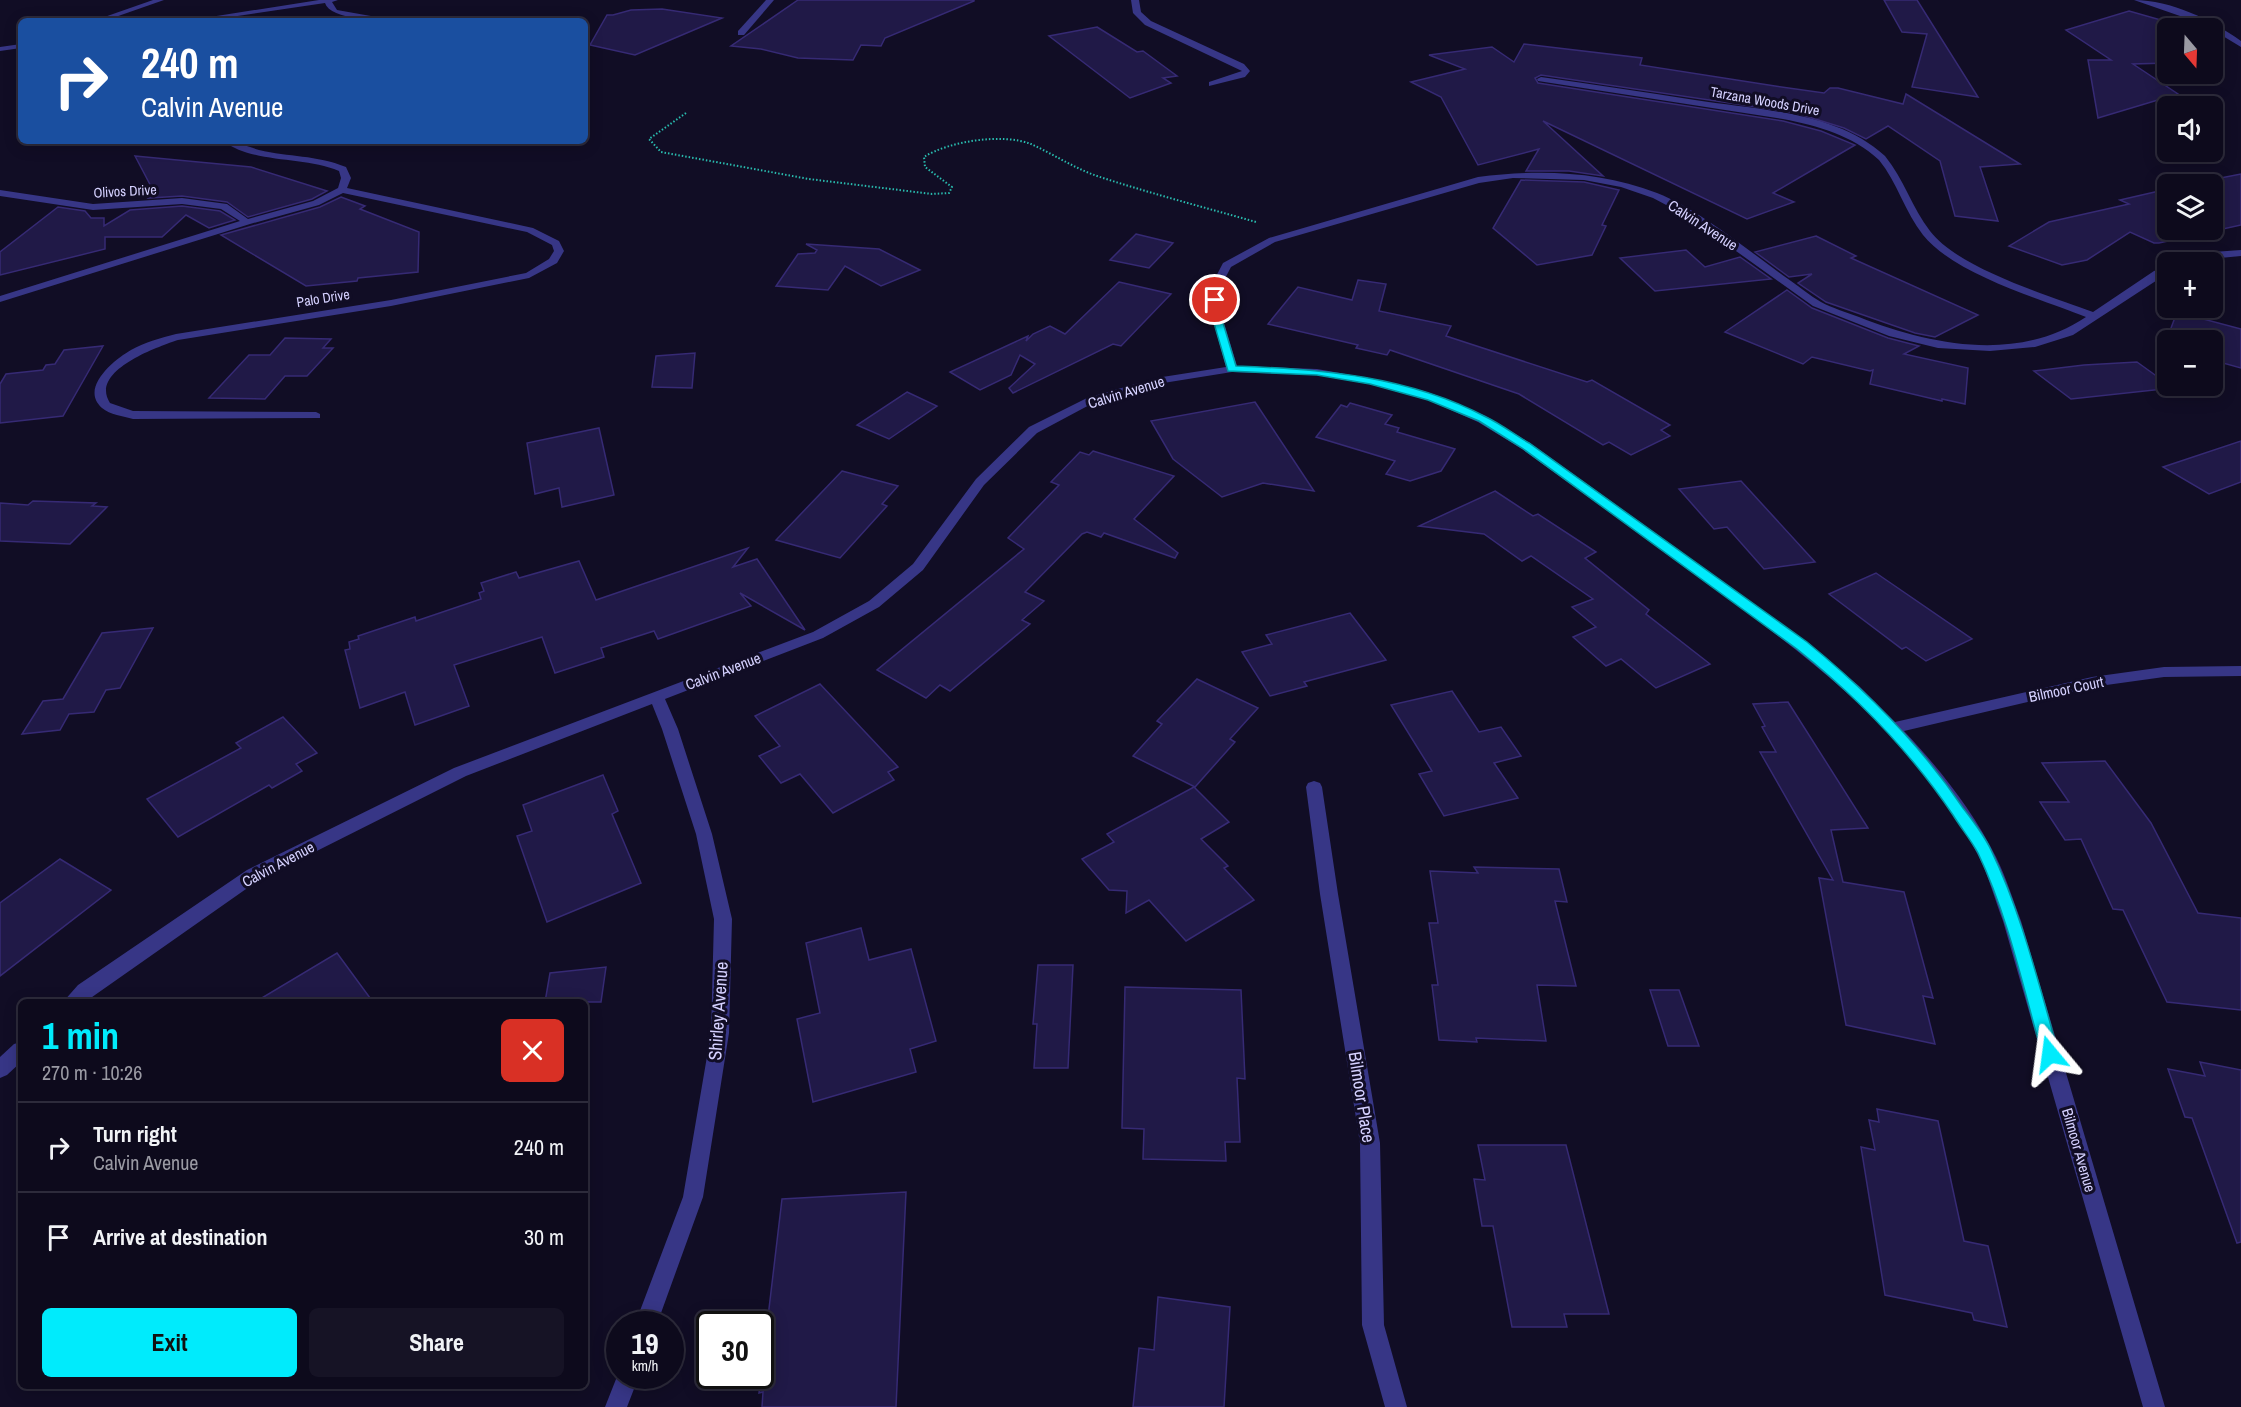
<!DOCTYPE html>
<meta charset="utf-8">
<style>
:root{--surface:#0d0a1c;--page:#161325;--text:#f1f3f6;--muted:#9a9aa3;--line:#2d2b3b;--accent:#00ebfc}
body{margin:0;font-family:"Archivo Narrow",sans-serif;background:var(--page);color:var(--text);height:100vh;display:flex;flex-direction:column;font-size:22px;white-space:nowrap}
*{box-sizing:border-box;margin:0}
p{font-size:20px;color:var(--muted)}
.icon{flex:none;width:33px;height:33px;fill:none;stroke:currentColor;stroke-width:2;stroke-linecap:round;stroke-linejoin:round}
.map{position:relative;flex:1;overflow:hidden}
.panel{position:absolute;left:18px;top:999px;width:570px;height:390px;display:flex;flex-direction:column;background:var(--surface);border-radius:9px;box-shadow:0 3px 15px #0003,0 0 0 2px var(--line)}
.panel>*{flex:none}
.top-card{position:absolute;left:18px;top:18px;width:570px;height:126px;border-radius:9px;box-shadow:0 3px 15px #0003,0 0 0 2px var(--line);background:#1a4fa0;color:#fff;overflow:hidden}
.needle{width:39px;rotate:161deg}
.tools{position:absolute;left:2157px;top:18px;display:grid;gap:12px}
.tools a{display:grid;place-items:center;width:66px;height:66px;border-radius:9px;background:var(--surface);box-shadow:0 3px 15px #0003,0 0 0 2px var(--line);font-size:30px}
.speed{position:absolute;left:606px;top:1311px;display:flex;gap:12px;font-size:30px;font-weight:700;text-align:center}
.speed>*{display:grid;place-content:center;width:78px;height:78px;border-radius:50%;background:var(--surface);box-shadow:0 3px 15px #0003,0 0 0 2px var(--line);line-height:1}
.speed small{font-size:15px;font-weight:400}
.speed .limit{border:3px solid #111;border-radius:9px;background:#fff;color:#111}
.pin{position:absolute;display:grid;place-items:center;width:51px;height:51px;color:#fff;margin:-26px;border:3px solid #fff;border-radius:50%;box-shadow:0 2px 6px #0007}
.me{position:absolute;width:66px;margin:-33px;rotate:344deg;stroke-linejoin:round;filter:drop-shadow(0 0 4px #0008)}
.turn{display:flex;align-items:center;gap:21px;height:126px;padding:0 24px;font-size:27px}
.turn .icon{width:78px;height:78px;stroke-width:2.5}
.turn b{display:block;font-size:42px;line-height:51px}
.round{display:grid;place-items:center;flex:none;width:63px;height:63px;border-radius:9px;background:var(--page)}
.summary{display:flex;align-items:center;justify-content:space-between;height:102px;padding:0 24px}
h1{font-size:36px;font-weight:800;line-height:45px;color:var(--accent)}
.action{display:flex;gap:12px;margin-top:auto;padding:12px 24px}
.action a{flex:1;height:69px;border-radius:9px;background:var(--accent);color:#111;font-size:24px;font-weight:800;line-height:69px;text-align:center}
.action a+a{background:var(--page);color:var(--text)}
ul{padding:0;list-style:none}
li{display:flex;align-items:center;gap:18px;height:90px;padding:0 24px;border-top:2px solid var(--line)}
li div{flex:1}
li b{display:block;font-size:22px}
li em{font-style:normal}
.map>svg:first-child{display:block}
.building{fill:#201947;stroke:#362a74;stroke-width:1.5}
.lines{fill:none;stroke-linecap:round;stroke-linejoin:round}
.path{stroke:#29bbae;stroke-width:2;stroke-dasharray:1.5 2;stroke-linecap:butt}
.lane{fill:#373686;fill-rule:evenodd}
.street{fill:#373686;fill-rule:evenodd}
.route{fill:#00ebfc;stroke:#0099a4;stroke-width:1.5}
.labels{text-anchor:middle;dominant-baseline:central;stroke-width:6;stroke-linejoin:round;paint-order:stroke}
.far-street-label{font-size:14px;fill:#d5d1ff;stroke:#110d25}
.street-label{font-size:15px;fill:#d5d1ff;stroke:#110d25}
.near-street-label{font-size:18px;fill:#d5d1ff;stroke:#110d25}
</style>
<div class="map">
<svg width="2241" height="1407" viewBox="0 0 2241 1407">
<rect width="100%" height="100%" fill="#110d25"/>
<g class="building">
<polygon points="798,0 974,0 974,1 885,38 881,46 861,45 853,60 798,58 761,49 731,46"/>
<polygon points="1884,0 1917,0 1978,97 1912,87 1927,34 1902,32"/>
<polygon points="662,9 722,18 635,55 590,45 607,15 613,15 631,10"/>
<polygon points="2129,11 2168,22 2168,63 2133,64 2178,94 2098,118 2088,60 2111,60 2066,30"/>
<polygon points="1097,27 1137,52 1143,51 1177,76 1163,78 1171,83 1130,98 1049,36"/>
<polygon points="1524,44 1642,58 1640,65 1775,86 1824,93 1830,88 1838,88 1903,104 1906,94 2020,164 1980,167 1998,221 1955,216 1940,161 1888,126 1866,139 1844,128 1796,113 1541,75 1535,78 1538,83 1783,121 1821,131 1855,145 1773,193 1794,202 1747,219 1543,121 1603,176 1569,171 1526,171 1539,149 1478,165 1441,97 1411,82 1465,69 1429,55 1492,47 1514,62"/>
<polygon points="135,156 251,167 327,191 312,199 248,217 227,202 182,196 149,198 155,194"/>
<polygon points="2241,174 2241,225 2159,243 2154,243 2130,232 2087,260 2062,265 2009,246 2049,222 2129,204 2120,200 2168,189 2168,230 2212,230 2212,184 2190,184"/>
<polygon points="1521,180 1584,182 1619,190 1602,225 1606,226 1592,255 1537,265 1493,228"/>
<polygon points="341,197 365,206 360,209 419,232 418,272 358,278 357,281 306,286 221,235 320,207"/>
<polygon points="182,206 220,211 235,220 209,228 186,215 162,237 105,237 105,249 0,275 0,252 58,207 85,211 91,218 104,218 104,226 130,210"/>
<polygon points="1136,234 1173,243 1149,268 1110,260"/>
<polygon points="1816,236 1856,256 1851,258 1978,315 1935,337 1915,333 1826,302 1798,283 1812,274 1789,277 1755,252"/>
<polygon points="806,244 879,249 920,270 881,286 845,266 828,290 776,286 798,254 815,253 817,250"/>
<polygon points="1686,250 1705,267 1740,257 1771,279 1655,291 1620,258"/>
<polygon points="1358,280 1386,284 1379,311 1451,326 1446,336 1587,382 1592,380 1670,425 1661,430 1670,436 1631,455 1609,442 1603,445 1519,394 1390,350 1387,355 1356,348 1358,345 1268,324 1298,287 1352,300"/>
<polygon points="1119,282 1171,294 1121,346 1113,344 1013,393 1009,388 1035,364 1020,355 1011,375 980,390 950,372 1028,336 1026,341 1033,334 1050,326 1065,334"/>
<polygon points="1787,290 1812,308 1888,338 1919,346 1904,354 1968,368 1965,404 1942,399 1942,401 1870,384 1873,370 1870,371 1812,357 1803,364 1725,332"/>
<polygon points="2177,312 2241,329 2241,368 2212,360 2212,340 2168,340 2168,348 2164,347"/>
<polygon points="285,338 331,339 323,348 333,348 307,376 285,376 265,399 209,398 249,355 270,355"/>
<polygon points="103,346 63,416 0,423 0,384 6,374 43,370 46,365 55,364 64,350"/>
<polygon points="695,353 692,388 652,387 656,356"/>
<polygon points="2137,362 2173,388 2071,399 2034,371 2084,365"/>
<polygon points="907,392 937,406 889,439 857,425"/>
<polygon points="1255,402 1314,491 1263,483 1222,497 1173,459 1151,421"/>
<polygon points="1350,403 1392,415 1385,424 1399,428 1397,432 1455,449 1441,471 1410,481 1386,474 1395,461 1316,437 1341,405 1347,407"/>
<polygon points="599,428 614,495 562,507 559,488 535,494 527,443"/>
<polygon points="2241,441 2241,482 2209,494 2163,467"/>
<polygon points="1093,451 1174,476 1134,519 1178,553 1175,558 1104,533 1101,537 1087,532 1082,534 1025,592 1044,601 1022,620 1030,624 950,691 940,685 926,698 877,670 1024,549 1008,538 1059,485 1051,482 1080,452 1089,455"/>
<polygon points="842,471 898,486 882,504 887,506 840,558 776,540"/>
<polygon points="1741,481 1815,562 1764,569 1727,527 1714,529 1679,489"/>
<polygon points="1495,491 1533,516 1538,514 1596,552 1585,558 1649,610 1646,614 1710,664 1656,688 1621,659 1606,666 1573,637 1596,627 1572,607 1593,599 1531,556 1522,561 1484,534 1419,526"/>
<polygon points="33,501 96,503 92,506 107,507 70,544 0,541 0,503 28,505"/>
<polygon points="748,548 733,567 757,559 805,630 740,593 751,606 658,639 654,631 601,648 604,657 555,673 542,637 454,665 469,706 415,725 405,692 360,708 345,650 350,649 349,642 359,639 358,636 415,617 416,621 481,599 479,593 484,591 481,583 516,572 519,578 579,561 596,600"/>
<polygon points="1876,573 1972,639 1926,661 1906,647 1902,649 1829,594"/>
<polygon points="1350,613 1386,660 1304,682 1307,686 1270,696 1242,652 1272,644 1266,635"/>
<polygon points="153,628 120,688 106,690 94,712 69,714 60,730 22,734 43,701 63,699 102,633"/>
<polygon points="1197,679 1258,708 1230,739 1235,742 1195,787 1133,756 1162,724 1157,721"/>
<polygon points="820,684 898,767 888,772 894,780 833,813 800,774 781,783 759,756 780,746 755,716"/>
<polygon points="1452,691 1479,732 1501,727 1521,756 1494,763 1518,798 1444,816 1419,774 1432,771 1391,705"/>
<polygon points="1788,702 1868,828 1831,830 1843,882 1904,892 1933,998 1923,996 1935,1044 1846,1025 1819,878 1833,880 1760,752 1776,752 1762,727 1765,726 1753,704"/>
<polygon points="283,717 317,753 296,764 302,771 272,788 269,785 178,837 147,799 241,748 236,743"/>
<polygon points="2105,761 2151,823 2198,913 2241,918 2241,1010 2167,1002 2123,910 2113,909 2081,839 2065,840 2040,802 2069,802 2042,763"/>
<polygon points="603,775 618,811 612,814 641,883 547,922 517,836 532,831 523,805"/>
<polygon points="1194,787 1229,822 1201,839 1228,866 1224,868 1254,900 1186,941 1149,900 1126,913 1127,891 1109,890 1082,859 1114,842 1107,834"/>
<polygon points="60,859 111,890 0,976 0,903"/>
<polygon points="1474,867 1559,869 1567,902 1555,901 1576,986 1537,985 1546,1041 1476,1038 1477,1042 1439,1040 1432,985 1438,985 1429,923 1438,923 1430,871 1478,873"/>
<polygon points="861,928 869,960 911,949 936,1041 910,1049 916,1072 813,1102 797,1019 820,1013 806,943"/>
<polygon points="337,953 373,1002 255,1002"/>
<polygon points="1038,965 1073,965 1068,1068 1034,1068 1037,1024 1033,1024"/>
<polygon points="606,967 601,1002 545,1002 550,973"/>
<polygon points="1125,987 1241,990 1245,1079 1237,1078 1240,1142 1225,1142 1226,1161 1143,1159 1144,1129 1122,1128"/>
<polygon points="1650,990 1679,990 1699,1046 1668,1046"/>
<polygon points="2200,1062 2241,1070 2241,1242 2237,1243 2192,1118 2185,1117 2168,1069 2205,1076"/>
<polygon points="1877,1109 1938,1121 1964,1241 1988,1246 2007,1327 1974,1320 1972,1313 1885,1295 1861,1147 1875,1150 1869,1120 1879,1122"/>
<polygon points="1478,1145 1566,1145 1609,1314 1564,1314 1567,1327 1512,1327 1493,1226 1482,1226 1474,1179 1485,1180"/>
<polygon points="906,1192 896,1407 762,1407 763,1392 759,1393 782,1199"/>
<polygon points="1158,1297 1230,1307 1224,1407 1133,1407 1139,1348 1154,1350"/>
</g>
<g class="lines">
<path class="path" d="M686,113L649,139L661,152L809,179L932,194L949,193L952,187L925,167L924,157C949,141 1003,133 1031,144C1053,154 1074,168 1097,176C1149,193 1203,207 1256,222"/>
<g class="lane">
<polygon points="766,0 774,0 744,35 738,35 738,31"/>
<polygon points="1131,0 1139,0 1141,12 1151,21 1244,64 1250,71 1245,77 1209,86 1209,82 1242,71 1145,25 1133,13"/>
</g>
<g class="street">
<polygon points="153,0 164,0 104,21 93,21"/>
<path d="M319,0H338L332,2L337,10L399,21C382,21 330,20 325,3L204,21H185Z"/>
<path d="M2134,0C2171,0 2212,20 2241,41V47L2203,24Z"/>
<polygon points="21,44 21,48 0,51 0,47"/>
<path d="M1541,77C1592,84 1644,92 1695,100C1758,110 1836,111 1885,156C1904,179 1912,208 1930,231C1959,269 2048,295 2093,312L2154,271L2168,266V273L2073,335L2035,347L1990,351L1938,348L1889,336L1813,306L1687,216L1653,198L1621,187L1584,180L1513,178L1479,183L1275,242L1231,267L1220,288L1221,313L1237,366L1317,369L1374,379L1436,396L1486,416L1530,443L1807,642L1859,686L1895,722L2092,677L2164,667L2241,666V676L2164,677L2092,687L1904,731C1939,768 1973,811 1996,857C2006,877 2013,900 2021,921L2165,1407H2143L2003,921C1995,900 1989,877 1979,857C1918,738 1808,656 1702,580C1642,536 1582,492 1522,449L1478,422L1428,400L1369,384L1317,375L1232,372L1157,384L1095,402L1037,433L984,485L923,570L879,607L823,638L665,699L678,729L712,834L732,919L729,1033L703,1197L657,1324H635L683,1197L711,1033L714,919L696,834L662,729L652,704L466,776L259,880L85,1002H63L78,985L247,870L454,768L813,632L869,601L913,564L976,479L1029,427L1087,398L1156,378L1226,367L1211,313L1210,288L1223,263L1269,238L1478,177C1538,169 1600,171 1657,193C1702,211 1751,253 1791,281C1800,287 1810,296 1821,302C1832,308 1846,312 1859,317C1930,345 2018,363 2086,317C2040,299 1954,274 1923,235C1905,212 1897,182 1879,160C1852,135 1818,126 1783,119L1538,81L1537,79Z"/>
<path d="M223,141C236,141 246,146 259,150C289,157 316,155 346,167L351,178L347,188L533,228L559,241L564,251L557,263L529,278L391,306L178,340C157,347 89,371 110,403L133,411L316,412L320,414V418L133,419C123,416 110,415 102,408C79,388 115,359 131,350C145,342 161,338 176,334L391,300L526,273L549,259L554,251L552,245L527,232L343,193L319,205L250,224L0,302V296L240,221L221,209L182,204L93,210L0,196V190L93,204L182,198L227,204L248,219L313,201L338,188L341,178L339,171C303,156 254,164 223,141Z"/>
<polygon points="2241,250 2241,256 2178,262 2199,253"/>
<polygon points="1314,781 1320,783 1322,787 1338,894 1380,1143 1384,1325 1407,1407 1385,1407 1362,1325 1360,1143 1320,894 1306,787 1308,783"/>
<polygon points="21,1042 21,1062 7,1075 0,1078 0,1057 14,1044"/>
<polygon points="620,1369 620,1376 639,1376 627,1407 605,1407"/>
</g>
</g>
<path class="route" d="M1212,298L1220,300V313L1236,366C1321,369 1409,376 1486,417C1501,424 1515,435 1529,443L1807,642C1867,691 1920,744 1963,808C1973,821 1984,835 1991,850C2022,914 2039,986 2059,1054L2057,1059L2050,1062L2044,1059L2042,1054C2023,987 2008,916 1978,853C1971,840 1961,828 1953,815C1910,751 1857,697 1797,649L1522,448L1479,421L1428,400L1370,384L1317,375L1228,371L1211,313Z"/>
<g class="labels">
<g class="far-street-label">
<text transform="translate(1765 101) rotate(10)">Tarzana Woods Drive</text>
<text transform="translate(125 191) rotate(-3)">Olivos Drive</text>
<text transform="translate(323 298) rotate(-9)">Palo Drive</text>
</g>
<g class="street-label">
<text transform="translate(1703 225) rotate(33)">Calvin Avenue</text>
<text transform="translate(1126 392) rotate(-17)">Calvin Avenue</text>
<text transform="translate(723 671) rotate(-21)">Calvin Avenue</text>
<text transform="translate(2066 689) rotate(-12)">Bilmoor Court</text>
<text transform="translate(278 864) rotate(-28)">Calvin Avenue</text>
<text transform="translate(2079 1150) rotate(74)">Bilmoor Avenue</text>
</g>
<g class="near-street-label">
<text transform="translate(718 1011) rotate(-86)">Shirley Avenue</text>
<text transform="translate(1362 1097) rotate(81)">Bilmoor Place</text>
</g>
</g>
</svg>
<div class="tools">
<a><svg class="needle" viewBox="-14 -14 28 28"><path d="M0-13l5 13h-10z" fill="#e53935"/><path d="M0 13l5-13h-10z" fill="#9a9aa3"/></svg></a>
<a><svg class="icon" aria-label="sound" viewBox="0 0 24 24"><path d="M4 9h4l5-4v14l-5-4H4zM17 9q2 3 0 6"/></svg></a>
<a><svg class="icon" aria-label="layers" viewBox="0 0 24 24"><path d="M12 4l9 5-9 5-9-5zM3 14l9 5 9-5"/></svg></a>
<a>+</a>
<a>−</a>
</div>
<div class="speed"><div>19<small>km/h</small></div><div class="limit">30</div></div>
<div class="pin" style="left:1215px;top:300px;background:#d93025"><svg class="icon" aria-label="arrive" viewBox="0 0 24 24"><path d="M6 21V4h12l-3 4 3 4H6"/></svg></div>
<svg class="me" style="left:2050px;top:1054px" viewBox="-20 -20 40 40"><path d="M0-17L14 15 0 8-14 15z" fill="#00ebfc" stroke="#fff" stroke-width="4"/></svg>
<div class="top-card">
<div class="turn"><svg class="icon" aria-label="right" viewBox="0 0 24 24"><path d="M7 20v-9h11M14 6l5 5-5 5"/></svg><div><b>240 m</b>Calvin Avenue</div></div>
</div>
<section class="panel">
<div class="summary"><div><h1>1 min</h1><p>270 m · 10:26</p></div><a class="round" style="background:#d93025;color:#fff"><svg class="icon" aria-label="close" viewBox="0 0 24 24"><path d="M6 6l12 12M18 6L6 18"/></svg></a></div>
<ul>
<li><svg class="icon" aria-label="right" viewBox="0 0 24 24"><path d="M7 20v-9h11M14 6l5 5-5 5"/></svg><div><b>Turn right</b><p>Calvin Avenue</p></div><em>240 m</em></li>
<li><svg class="icon" aria-label="arrive" viewBox="0 0 24 24"><path d="M6 21V4h12l-3 4 3 4H6"/></svg><div><b>Arrive at destination</b></div><em>30 m</em></li>
</ul>
<div class="action"><a>Exit</a><a>Share</a></div>
</section>
</div>
